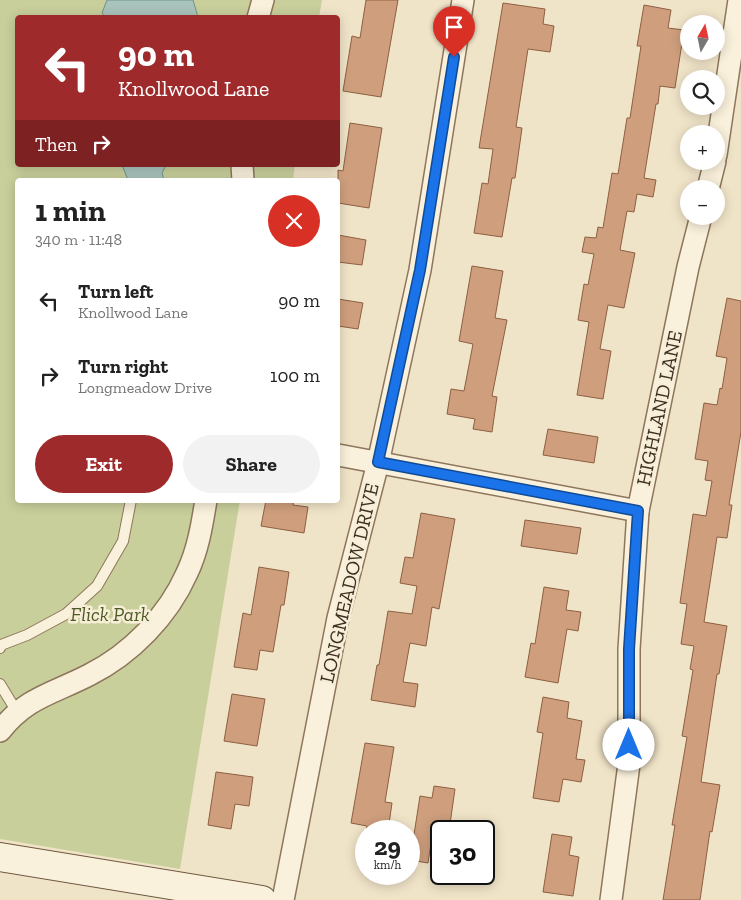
<!DOCTYPE html>
<meta charset="utf-8">
<style>
:root{--surface:#fff;--page:#f2f2f2;--text:#222;--muted:#767676;--accent:#9e2a2b}
body{margin:0;font-family:"Zilla Slab",serif;background:var(--page);color:var(--text);height:100vh;display:flex;flex-direction:column;font-size:19px;white-space:nowrap}
*{box-sizing:border-box;margin:0}
p{font-size:16px;color:var(--muted)}
.icon{flex:none;width:28px;height:28px;fill:none;stroke:currentColor;stroke-width:2;stroke-linecap:round;stroke-linejoin:round}
.map{position:relative;flex:1;overflow:hidden}
.details{position:absolute;left:15px;top:178px;width:325px;height:325px;display:flex;flex-direction:column;background:var(--surface);border-radius:5px;box-shadow:0 2px 12px #0003}
.details>*{flex:none}
.guide{position:absolute;left:15px;top:15px;width:325px;height:152px;border-radius:5px;box-shadow:0 2px 12px #0003;background:#9e2a2b;color:#fff;overflow:hidden}
.needle{width:32px;rotate:9deg}
.fabs{position:absolute;left:680px;top:15px;display:grid;gap:10px}
.fabs a{display:grid;place-items:center;width:45px;height:45px;border-radius:50%;background:var(--surface);box-shadow:0 2px 12px #0003;font-size:25px}
.speed{position:absolute;left:355px;top:820px;display:flex;gap:10px;font-size:25px;font-weight:700;text-align:center}
.speed>*{display:grid;place-content:center;width:65px;height:65px;border-radius:50%;background:var(--surface);box-shadow:0 2px 12px #0003;line-height:1}
.speed small{font-size:12px;font-weight:400}
.speed .limit{border:2px solid #111;border-radius:8px;background:#fff;color:#111}
.pin{position:absolute;display:grid;place-items:center;width:42px;height:42px;color:#fff;margin:-51px -21px;border-radius:50% 50% 50% 0;rotate:-45deg;box-shadow:0 0 5px #0007}
.pin .icon{rotate:45deg}
.me{position:absolute;width:55px;margin:-28px;rotate:0deg;stroke-linejoin:round;filter:drop-shadow(0 0 4px #0008)}
.turn{display:flex;align-items:center;gap:18px;height:105px;padding:0 20px;font-size:22px}
.turn .icon{width:65px;height:65px;stroke-width:2.5}
.turn b{display:block;font-size:35px;line-height:42px}
.then{display:flex;align-items:center;height:48px;padding:0 20px;background:#0003;gap:10px;font-size:19px}
.round{display:grid;place-items:center;flex:none;width:52px;height:52px;border-radius:26px;background:var(--page)}
.summary{display:flex;align-items:center;justify-content:space-between;height:85px;padding:0 20px}
h1{font-size:30px;font-weight:700;line-height:38px}
.action{display:flex;gap:10px;margin-top:auto;padding:10px 20px}
.action a{flex:1;height:58px;border-radius:30px;background:var(--accent);color:#fff;font-size:20px;font-weight:700;line-height:58px;text-align:center}
.action a+a{background:var(--page);color:var(--text)}
ul{padding:0;list-style:none}
li{display:flex;align-items:center;gap:15px;height:75px;padding:0 20px}
li div{flex:1}
li b{display:block;font-size:19px}
li em{font-style:normal}
.map>svg:first-child{display:block}
.green{fill:#c9cf9b}
.water{fill:#a9c4bc;stroke:#6f938a}
.building{fill:#cf9f7d;stroke:#8d5f41}
.lines{fill:none;stroke-linecap:round;stroke-linejoin:round}
.lane-casing{stroke:#8d765c;stroke-width:12}
.street-casing{stroke:#8d765c;stroke-width:24}
.secondary-casing{stroke:#6f573f;stroke-width:30}
.lane{stroke:#faf1dc;stroke-width:10}
.street{stroke:#faf1dc;stroke-width:21}
.secondary{stroke:#faf1dc;stroke-width:28}
.route-casing{stroke:#114b97;stroke-width:12}
.route{stroke:#1a73e8;stroke-width:9}
.labels{text-anchor:middle;dominant-baseline:central;stroke-width:5;stroke-linejoin:round;paint-order:stroke}
.street-label{font-size:20px;fill:#3d2e20;stroke:#f7eed8}
.park-label{font-size:20px;font-style:italic;fill:#4d5a26;stroke:#f7eed8}
</style>
<div class="map">
<svg width="741" height="900" viewBox="0 0 741 900">
<rect width="100%" height="100%" fill="#f0e4c8"/>
<polygon class="green" points="0,0 322,0 319,17 18,18 18,165 295,165 293,180 18,180 18,500 240,500 180,869 0,839"/>
<g class="water">
<polygon points="107,0 193,0 198,17 105,17 102,13"/>
<polygon points="122,165 166,165 162,173 164,180 128,180"/>
</g>
<g class="building">
<polygon points="366,0 398,0 381,97 343,91 352,36 360,38"/>
<polygon points="503,3 545,9 543,24 554,26 550,52 528,49 516,127 522,128 515,178 512,178 502,237 474,233 482,183 488,184 493,149 479,148"/>
<polygon points="644,5 671,10 668,28 684,30 675,88 660,86 658,104 656,104 644,178 656,180 653,197 637,194 634,212 627,211 620,250 635,253 624,308 608,305 600,349 611,351 603,399 577,395 589,322 578,320 584,284 588,285 594,254 582,252 585,237 596,238 598,227 603,228 612,173 618,174 627,118 630,118 641,46 637,46"/>
<polygon points="350,123 382,128 369,208 338,203 338,170 343,171"/>
<polygon points="338,235 366,240 362,265 338,262"/>
<polygon points="472,266 503,271 495,318 507,320 492,396 497,397 492,432 473,429 475,419 447,414 451,389 464,391 473,344 459,341"/>
<polygon points="727,298 741,301 741,432 729,505 732,505 727,538 717,537 704,622 727,626 719,674 717,674 701,782 720,785 712,832 710,831 700,900 663,900 675,825 672,825 687,737 682,736 693,670 690,669 694,646 681,644 687,604 680,603 693,514 706,516 712,481 705,480 708,461 695,459 704,403 717,405 720,388 722,389 727,358 716,356"/>
<polygon points="338,299 363,303 358,329 338,326"/>
<polygon points="548,429 598,437 594,463 543,455"/>
<polygon points="266,500 294,500 293,505 308,507 304,533 261,526"/>
<polygon points="421,513 455,519 439,609 432,607 426,646 410,643 403,682 418,684 415,707 371,700 377,665 379,665 388,611 412,614 417,586 400,583 405,557 413,558"/>
<polygon points="525,520 581,528 577,554 521,546"/>
<polygon points="259,567 289,572 284,605 281,605 273,652 260,650 257,670 234,667 243,613 251,615"/>
<polygon points="544,587 569,591 566,610 581,612 578,631 567,629 558,683 525,677 531,643 535,644"/>
<polygon points="232,694 265,699 257,746 224,741"/>
<polygon points="543,697 569,702 567,718 582,721 576,759 585,760 581,782 563,779 559,802 533,798 543,733 537,732"/>
<polygon points="365,743 394,747 385,802 392,803 388,831 366,831 367,826 351,823"/>
<polygon points="216,772 253,777 249,806 235,804 231,829 208,825"/>
<polygon points="434,786 455,789 449,831 441,831 441,839 432,837 428,863 410,860 420,796 432,798"/>
<polygon points="552,834 572,837 569,855 579,857 573,896 543,892"/>
</g>
<g class="lines">
<g class="lane-casing">
<g id="lane">
<polyline points="0,648 1,645 27,635 66,614 97,586 123,541 131,500"/>
<polyline points="0,684 17,712"/>
</g>
</g>
<g class="street-casing">
<g id="street">
<polyline points="258,18 263,0"/>
<polyline points="716,155 739,0"/>
<polyline points="242,165 243,180"/>
<polyline points="708,189 715,161"/>
<polyline points="338,455 638,511"/>
<path d="M0,731C27,697 52,694 89,675C131,654 168,616 187,573C198,550 202,525 206,500"/>
<polyline points="283,900 338,618 378,463 420,270 463,0"/>
<polyline points="611,900 629,764 629,649 638,511 688,267 701,216"/>
</g>
</g>
<g class="secondary-casing">
<polyline id="secondary" points="0,857 262,900"/>
</g>
<use href="#lane" class="lane"/>
<use href="#street" class="street"/>
<use href="#secondary" class="secondary"/>
</g>
<g class="lines">
<g class="route-casing">
<polyline id="route" points="454,57 420,270 378,462 638,511 629,649 629,745"/>
</g>
<use href="#route" class="route"/>
</g>
<g class="labels">
<g class="street-label">
<text transform="translate(659 408) rotate(-78)">HIGHLAND LANE</text>
<text transform="translate(349 583) rotate(-77)">LONGMEADOW DRIVE</text>
</g>
<g class="park-label">
<text x="110" y="614">Flick Park</text>
</g>
</g>
</svg>
<div class="fabs">
<a><svg class="needle" viewBox="-14 -14 28 28"><path d="M0-13l5 13h-10z" fill="#e53935"/><path d="M0 13l5-13h-10z" fill="#767676"/></svg></a>
<a><svg class="icon" aria-label="search" viewBox="0 0 24 24"><circle cx="10" cy="10" r="6"/><path d="M15 15l6 6"/></svg></a>
<a>+</a>
<a>−</a>
</div>
<div class="speed"><div>29<small>km/h</small></div><div class="limit">30</div></div>
<div class="pin" style="left:454px;top:57px;background:#d93025"><svg class="icon" aria-label="arrive" viewBox="0 0 24 24"><path d="M6 21V4h12l-3 4 3 4H6"/></svg></div>
<svg class="me" style="left:629px;top:745px" viewBox="-20 -20 40 40"><circle r="19" fill="#fff"/><path d="M0-13L10 11 0 6-10 11z" fill="#1a73e8"/></svg>
<div class="guide">
<div class="turn"><svg class="icon" aria-label="left" viewBox="0 0 24 24"><path d="M17 20v-9H6M10 6l-5 5 5 5"/></svg><div><b>90 m</b>Knollwood Lane</div></div>
<div class="then">Then<svg class="icon" aria-label="right" viewBox="0 0 24 24"><path d="M7 20v-9h11M14 6l5 5-5 5"/></svg></div>
</div>
<section class="details">
<div class="summary"><div><h1>1 min</h1><p>340 m · 11:48</p></div><a class="round" style="background:#d93025;color:#fff"><svg class="icon" aria-label="close" viewBox="0 0 24 24"><path d="M6 6l12 12M18 6L6 18"/></svg></a></div>
<ul>
<li><svg class="icon" aria-label="left" viewBox="0 0 24 24"><path d="M17 20v-9H6M10 6l-5 5 5 5"/></svg><div><b>Turn left</b><p>Knollwood Lane</p></div><em>90 m</em></li>
<li><svg class="icon" aria-label="right" viewBox="0 0 24 24"><path d="M7 20v-9h11M14 6l5 5-5 5"/></svg><div><b>Turn right</b><p>Longmeadow Drive</p></div><em>100 m</em></li>
</ul>
<div class="action"><a>Exit</a><a>Share</a></div>
</section>
</div>
